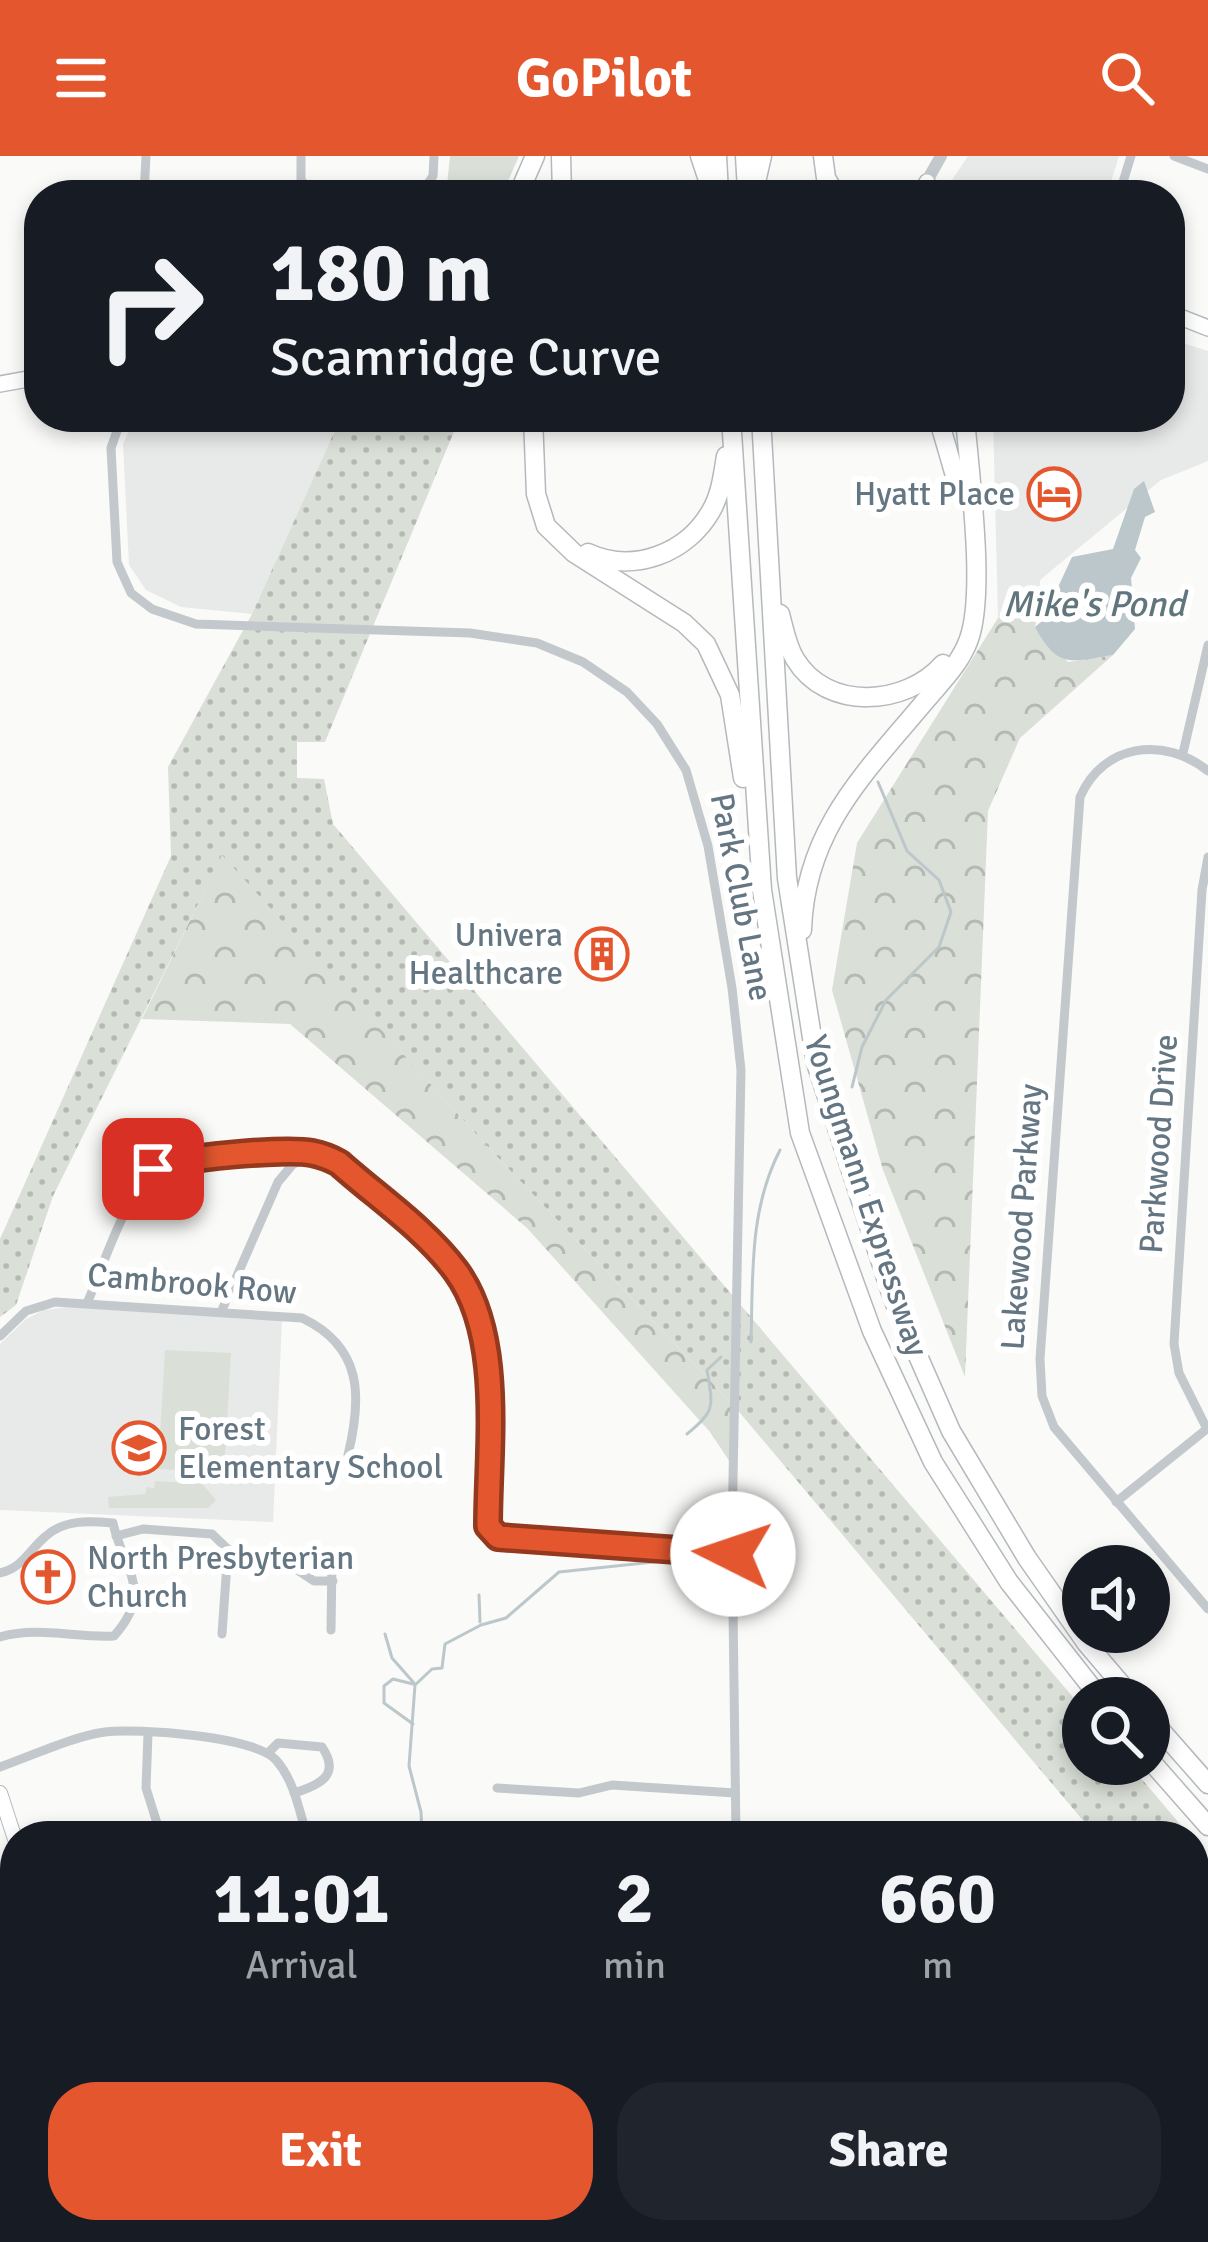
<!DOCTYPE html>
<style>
:root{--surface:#171b24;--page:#20242c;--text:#f1f3f6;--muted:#9ea1a6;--accent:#e4572e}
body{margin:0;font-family:Signika,sans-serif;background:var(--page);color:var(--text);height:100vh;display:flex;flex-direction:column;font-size:45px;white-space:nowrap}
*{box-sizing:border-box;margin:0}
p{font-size:39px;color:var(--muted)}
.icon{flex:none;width:66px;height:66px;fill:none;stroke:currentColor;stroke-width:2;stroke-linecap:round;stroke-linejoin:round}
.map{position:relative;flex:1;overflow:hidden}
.side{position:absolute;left:0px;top:1665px;width:1209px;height:423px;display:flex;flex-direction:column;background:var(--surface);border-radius:48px 48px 0 0;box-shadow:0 6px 18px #0003}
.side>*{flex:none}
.top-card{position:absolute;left:24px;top:24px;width:1161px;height:252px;border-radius:48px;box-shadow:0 6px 18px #0003;background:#171b24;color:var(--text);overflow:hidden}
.controls{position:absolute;left:1062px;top:1389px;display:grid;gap:24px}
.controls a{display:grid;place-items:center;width:108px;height:108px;border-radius:50%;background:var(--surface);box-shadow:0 6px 18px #0003;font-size:60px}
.pin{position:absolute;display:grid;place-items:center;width:102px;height:102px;color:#fff;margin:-51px;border-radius:24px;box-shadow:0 6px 18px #0006}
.me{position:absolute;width:132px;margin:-66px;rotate:274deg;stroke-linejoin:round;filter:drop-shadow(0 0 9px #0008)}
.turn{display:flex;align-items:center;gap:42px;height:252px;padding:0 48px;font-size:54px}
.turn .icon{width:156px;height:156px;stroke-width:2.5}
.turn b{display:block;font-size:84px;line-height:102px}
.eta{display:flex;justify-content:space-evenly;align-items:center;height:204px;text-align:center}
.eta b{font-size:72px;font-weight:800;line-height:84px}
.primary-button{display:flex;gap:24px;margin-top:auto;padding:24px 48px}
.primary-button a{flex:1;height:138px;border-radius:48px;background:var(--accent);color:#fff;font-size:48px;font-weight:800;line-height:138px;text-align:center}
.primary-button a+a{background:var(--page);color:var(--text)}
header{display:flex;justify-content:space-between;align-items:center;height:156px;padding:0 48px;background:var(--accent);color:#fff;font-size:54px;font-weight:800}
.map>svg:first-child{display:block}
.built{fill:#e8e9e9}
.grass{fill:url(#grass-dots)}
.forest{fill:url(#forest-crowns)}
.park{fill:#dadfd7}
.water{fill:#bbc7cb}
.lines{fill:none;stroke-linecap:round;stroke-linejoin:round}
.stream{stroke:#bbc7cb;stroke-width:3}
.secondary-casing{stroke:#b3babf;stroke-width:16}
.primary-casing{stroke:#b5babe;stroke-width:18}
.motorway-casing{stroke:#b4b9bd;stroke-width:21}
.minor{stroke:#c3c8cc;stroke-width:9}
.tertiary{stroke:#c3c8cc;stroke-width:12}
.secondary{stroke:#fff;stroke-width:14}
.primary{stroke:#fff;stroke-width:15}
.motorway{stroke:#fff;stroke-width:18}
.route-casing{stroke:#94391e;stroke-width:30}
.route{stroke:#e4572e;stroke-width:21}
.labels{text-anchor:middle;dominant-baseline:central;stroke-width:12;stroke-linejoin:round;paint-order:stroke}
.poi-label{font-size:33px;fill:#657683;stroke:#fff;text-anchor:end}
.street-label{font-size:33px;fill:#657683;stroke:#fff}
.water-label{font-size:36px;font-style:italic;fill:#60757c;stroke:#fff}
</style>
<header><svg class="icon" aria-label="menu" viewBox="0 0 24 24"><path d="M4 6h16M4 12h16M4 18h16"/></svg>GoPilot<svg class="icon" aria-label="search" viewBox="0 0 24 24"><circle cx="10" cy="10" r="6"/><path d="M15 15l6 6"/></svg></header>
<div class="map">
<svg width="1208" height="2086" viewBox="0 0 1208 2086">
<defs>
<pattern id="grass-dots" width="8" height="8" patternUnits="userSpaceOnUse" patternTransform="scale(3)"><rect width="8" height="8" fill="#dadfd7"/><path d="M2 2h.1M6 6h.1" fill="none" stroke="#b4b9b4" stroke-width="1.8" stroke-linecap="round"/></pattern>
<pattern id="forest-crowns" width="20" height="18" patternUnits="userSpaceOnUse" patternTransform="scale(3)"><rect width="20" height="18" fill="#dadfd7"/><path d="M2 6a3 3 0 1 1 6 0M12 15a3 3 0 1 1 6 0" fill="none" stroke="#b4b9b4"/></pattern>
</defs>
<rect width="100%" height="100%" fill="#fafaf8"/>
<g class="built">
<polygon points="968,0 1119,0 1107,39 942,39"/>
<polygon points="1170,183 1208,195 1208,305 1161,324 1040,424 1040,446 998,462 993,261 1170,261"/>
<polygon points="135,261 341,261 252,458 181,451 146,434 129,409 123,288"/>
<polygon points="67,1151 282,1164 273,1366 0,1354 0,1188 26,1163 44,1154"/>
</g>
<g class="grass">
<polygon points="341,261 460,261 325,586 297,586 297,622 324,623 333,668 1083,1553 1083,1608 1129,1608 1190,1680 1096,1680 735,1251 485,988 222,700 53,1040 16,1149 0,1161 0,1083 171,700 168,611 252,458"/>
<polygon points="1194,1684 1208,1701 1208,1814 1194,1797"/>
</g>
<g class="forest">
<polygon points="1040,446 1035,471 1068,506 1113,499 1020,582 988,655 965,1221 883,1014 832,834 857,687 998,462"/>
<polygon points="222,699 485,988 735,1251 734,1312 710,1276 527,1072 290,868 142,863"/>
</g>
<g class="park">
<polygon points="450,0 519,0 502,39 446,39"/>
<polygon points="165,1194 231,1197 224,1316 158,1313"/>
<polygon points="155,1325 202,1328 216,1344 208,1352 109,1352 108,1341 145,1338 147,1331 154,1332"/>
</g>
<path class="water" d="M1144,325L1155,356L1145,361L1135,394L1141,402L1131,422L1135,473L1113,499C1070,506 1058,513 1035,471L1054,455L1053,442L1072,401L1113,393L1134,333Z"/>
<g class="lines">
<g class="stream">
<polyline points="852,931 862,891 886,844 939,791 951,756 939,724 907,695 878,626"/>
<path d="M751,1186C753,1119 749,1054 780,994"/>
<path d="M687,1278C716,1254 713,1251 707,1214L721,1201"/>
<polyline points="479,1439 480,1466"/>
<polyline points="385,1478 392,1502 414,1527"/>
<polyline points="413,1568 384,1547 384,1530 393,1523 413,1528"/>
<polyline points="422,1680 421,1656 409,1610 415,1529 432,1513 442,1512 445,1488 481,1469 506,1462 559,1416 701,1401"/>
<polyline points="66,2073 113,2086"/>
<polyline points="442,2073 447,2086"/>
<polyline points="17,2086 43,2073"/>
<polyline points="193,2086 222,2073"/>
</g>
<g class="secondary-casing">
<g id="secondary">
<polyline points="0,1637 15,1683"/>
<polyline points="160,2073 171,2086"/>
</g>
</g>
<g class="primary-casing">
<g id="primary">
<polyline points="927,26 927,39"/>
<polyline points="1170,157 1208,172"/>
<polyline points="0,228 39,221"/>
</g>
</g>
<g class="motorway-casing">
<g id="motorway">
<polyline points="561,0 562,39"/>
<polyline points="700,0 713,39"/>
<polyline points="717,0 719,37"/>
<polyline points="745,0 747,34"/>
<polyline points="823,0 826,22 836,39"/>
<polyline points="518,39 535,0"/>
<polyline points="753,39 762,0"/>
<polyline points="533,261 536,338 546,370 574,397 684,467 706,488 730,539 743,622"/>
<polyline points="731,261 762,734 800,977 872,1175 933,1306 1009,1426 1100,1542"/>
<polyline points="761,261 787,722 816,907 893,1143 951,1275 1027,1402 1087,1488 1133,1542"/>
<polyline points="938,261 960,337"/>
<path d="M588,397C634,418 687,397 711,355C721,338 723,318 726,300"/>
<path d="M780,458C784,473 787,490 795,503C827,556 906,550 943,508"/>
<path d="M802,774C805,676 862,620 921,550C938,529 960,509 969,483C986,435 969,316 965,261"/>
<polyline points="1149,1561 1208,1628"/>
<polyline points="1149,1603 1208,1670"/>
</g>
</g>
<g class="minor">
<polyline points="301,0 301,24 314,39"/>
<polyline points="1174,0 1208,13"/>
<polyline points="144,39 146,0"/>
<polyline points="420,39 433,20 434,0"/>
<polyline points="1119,39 1131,0"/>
<polyline points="127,261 118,272 111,292 117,406 131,437 152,453 196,468 470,477 537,487 583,506 627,536 657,568 686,614 708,690 732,832 741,914 732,1375 736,1680"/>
<polyline points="1183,597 1208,489"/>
<path d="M1208,615C1164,580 1104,587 1080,641L1040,1203L1042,1240L1054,1271L1208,1453"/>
<path d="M88,1145C105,1107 130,1019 169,1006L306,996L330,1002L446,1103L477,1155L487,1207L488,1370L498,1381L733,1398"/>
<polyline points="222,1154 278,1026 293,1008 314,1000"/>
<path d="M0,1180L26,1155L55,1146L302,1162C363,1191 362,1241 348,1299"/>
<polyline points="1207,1273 1179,1217 1174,1188 1202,734 1208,701"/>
<polyline points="1116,1346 1208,1272"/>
<polyline points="116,1380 143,1373 212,1378 236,1401 288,1408 314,1425 333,1425"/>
<path d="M288,1408L293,1399C308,1394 319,1394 332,1403L331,1474"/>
<path d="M0,1417C24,1411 28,1395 46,1380C65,1363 90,1365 113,1367C123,1414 155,1434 114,1480C75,1482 38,1470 0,1481"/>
<polyline points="222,1478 228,1393"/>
<polyline points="148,1578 146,1632 161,1680"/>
<path d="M268,1597L278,1587L322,1591C341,1619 320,1629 294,1637"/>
<path d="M0,1611C31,1600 74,1580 105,1576C137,1572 255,1580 276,1604C294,1624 299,1654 307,1680"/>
<polyline points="497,1632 579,1637 612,1629 735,1637"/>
<polyline points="0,1782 15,1778"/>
<polyline points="1194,1971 1208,1987"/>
<polyline points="1102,2073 1115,2086"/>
<polyline points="526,2076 540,2073"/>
<polyline points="739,2082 837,2080 854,2073"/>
<polyline points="116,2086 128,2073"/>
<polyline points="990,2086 991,2073"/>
</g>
<polyline class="tertiary" points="919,39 941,0"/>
<use href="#secondary" class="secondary"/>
<use href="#primary" class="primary"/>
<use href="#motorway" class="motorway"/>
</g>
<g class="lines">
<g class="route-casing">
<path id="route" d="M153,1013C175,1001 287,992 312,997C322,999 330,1002 339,1007C377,1041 425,1073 456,1115C504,1180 488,1292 488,1370L498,1381L733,1398"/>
</g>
<use href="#route" class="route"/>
</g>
<defs>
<g id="hotel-ring" transform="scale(2.7)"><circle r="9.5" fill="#fff" stroke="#e4572e" stroke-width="1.5"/><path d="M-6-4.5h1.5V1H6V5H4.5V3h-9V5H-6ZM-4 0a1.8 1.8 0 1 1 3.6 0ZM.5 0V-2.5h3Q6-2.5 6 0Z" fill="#e4572e"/></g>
<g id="building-ring" transform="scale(2.7)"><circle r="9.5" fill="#fff" stroke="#e4572e" stroke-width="1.5"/><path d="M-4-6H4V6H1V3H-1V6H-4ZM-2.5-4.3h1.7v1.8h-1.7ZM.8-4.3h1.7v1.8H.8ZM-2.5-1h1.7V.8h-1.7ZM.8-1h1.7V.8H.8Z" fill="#e4572e"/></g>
<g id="school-ring" transform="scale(2.7)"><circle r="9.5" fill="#fff" stroke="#e4572e" stroke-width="1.5"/><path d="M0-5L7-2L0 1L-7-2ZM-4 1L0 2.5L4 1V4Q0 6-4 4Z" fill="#e4572e"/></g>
<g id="church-ring" transform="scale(2.7)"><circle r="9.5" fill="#fff" stroke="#e4572e" stroke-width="1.5"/><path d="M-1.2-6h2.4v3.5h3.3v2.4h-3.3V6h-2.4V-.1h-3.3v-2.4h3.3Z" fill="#e4572e"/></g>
</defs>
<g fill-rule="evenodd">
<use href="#hotel-ring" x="1054" y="338"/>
<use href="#building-ring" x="602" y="798"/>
<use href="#school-ring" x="139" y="1292"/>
<use href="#church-ring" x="48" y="1421"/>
</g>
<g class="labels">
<g class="poi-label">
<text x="1015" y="338">Hyatt Place</text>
<text x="563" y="779">Univera<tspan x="563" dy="38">Healthcare</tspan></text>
<text x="178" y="1273" text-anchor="start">Forest<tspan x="178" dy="38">Elementary School</tspan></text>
<text x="87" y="1402" text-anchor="start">North Presbyterian<tspan x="87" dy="38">Church</tspan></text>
</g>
<g class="street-label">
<text transform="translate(741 741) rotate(79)">Park Club Lane</text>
<text transform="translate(1159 988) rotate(-86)">Parkwood Drive</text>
<text transform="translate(866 1040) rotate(72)">Youngmann Expressway</text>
<text transform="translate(1022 1061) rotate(-86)">Lakewood Parkway</text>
<text transform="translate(192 1128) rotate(5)">Cambrook Row</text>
</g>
<g class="water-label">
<text x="1094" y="448">Mike's Pond</text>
</g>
</g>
</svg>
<div class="controls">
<a><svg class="icon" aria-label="sound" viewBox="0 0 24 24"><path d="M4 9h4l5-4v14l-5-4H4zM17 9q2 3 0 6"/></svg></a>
<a><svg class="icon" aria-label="search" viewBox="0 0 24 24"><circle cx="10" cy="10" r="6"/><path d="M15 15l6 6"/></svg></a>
</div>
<div class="pin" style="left:153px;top:1013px;background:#d93025"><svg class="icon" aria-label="arrive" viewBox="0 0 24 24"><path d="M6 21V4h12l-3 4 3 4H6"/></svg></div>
<svg class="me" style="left:733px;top:1398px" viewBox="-20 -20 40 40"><circle r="19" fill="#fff"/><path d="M0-13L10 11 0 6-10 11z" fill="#e4572e"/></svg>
<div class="top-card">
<div class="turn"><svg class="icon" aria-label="right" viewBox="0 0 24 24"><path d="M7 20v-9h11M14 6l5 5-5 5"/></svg><div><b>180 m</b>Scamridge Curve</div></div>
</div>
<section class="side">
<div class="eta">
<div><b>11:01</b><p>Arrival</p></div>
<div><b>2</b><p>min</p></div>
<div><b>660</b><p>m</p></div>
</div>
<div class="primary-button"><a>Exit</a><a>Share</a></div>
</section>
</div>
